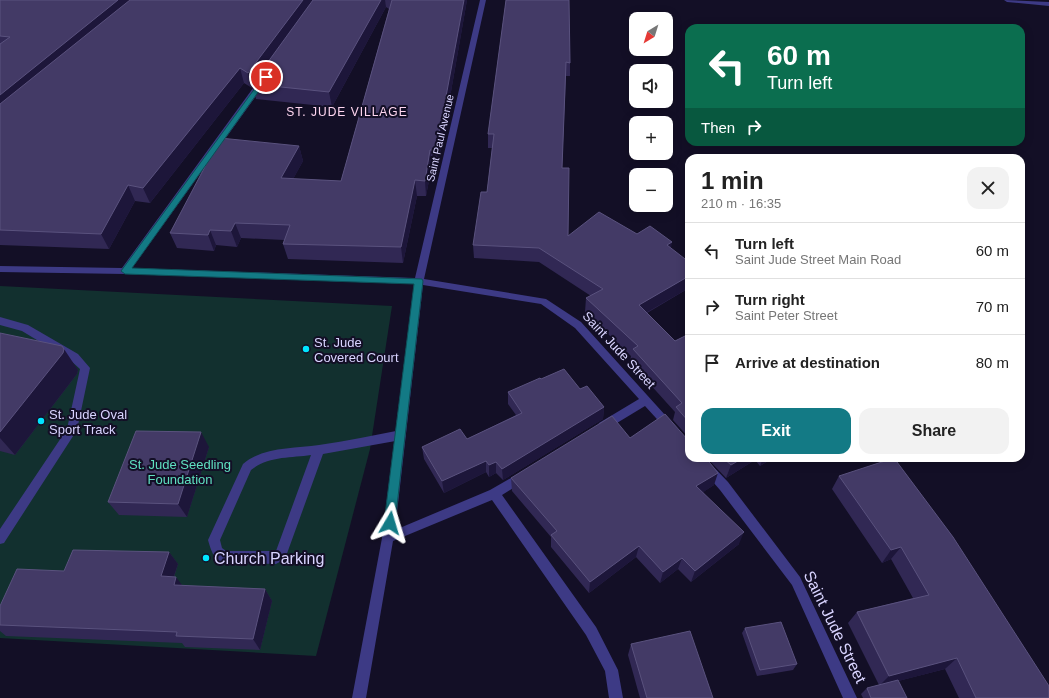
<!DOCTYPE html>
<meta charset="utf-8">
<style>
:root{--surface:#fff;--page:#f2f2f2;--text:#222;--muted:#767676;--line:#e0e0e0;--accent:#137a85}
body{margin:0;font-family:Arial,sans-serif;background:var(--page);color:var(--text);height:100vh;display:flex;flex-direction:column;font-size:15px;white-space:nowrap}
*{box-sizing:border-box;margin:0}
p{font-size:13px;color:var(--muted)}
.icon{flex:none;width:22px;height:22px;fill:none;stroke:currentColor;stroke-width:2;stroke-linecap:round;stroke-linejoin:round}
.map{position:relative;flex:1;overflow:hidden}
.details{position:absolute;left:685px;top:154px;width:340px;height:308px;display:flex;flex-direction:column;background:var(--surface);border-radius:12px;box-shadow:0 2px 10px #0003}
.details>*{flex:none}
.banner{position:absolute;left:685px;top:24px;width:340px;height:122px;border-radius:12px;box-shadow:0 2px 10px #0003;background:#0b6e4f;color:#fff;overflow:hidden}
.needle{width:26px;rotate:218deg}
.controls{position:absolute;left:629px;top:12px;display:grid;gap:8px}
.controls a{display:grid;place-items:center;width:44px;height:44px;border-radius:8px;background:var(--surface);box-shadow:0 2px 10px #0003;font-size:20px}
.pin{position:absolute;display:grid;place-items:center;width:34px;height:34px;color:#fff;margin:-17px;border:2px solid #fff;border-radius:50%;box-shadow:0 1px 4px #0007}
.me{position:absolute;width:44px;margin:-22px;rotate:7deg;stroke-linejoin:round;filter:drop-shadow(0 0 3px #0008)}
.turn{display:flex;align-items:center;gap:14px;height:84px;padding:0 16px;font-size:18px}
.turn .icon{width:52px;height:52px;stroke-width:2.5}
.turn b{display:block;font-size:28px;line-height:34px}
.then{display:flex;align-items:center;height:38px;padding:0 16px;background:#0003;gap:8px;font-size:15px}
.round{display:grid;place-items:center;flex:none;width:42px;height:42px;border-radius:12px;background:var(--page)}
.overview{display:flex;align-items:center;justify-content:space-between;height:68px;padding:0 16px}
h1{font-size:24px;font-weight:700;line-height:30px}
.primary-button{display:flex;gap:8px;margin-top:auto;padding:8px 16px}
.primary-button a{flex:1;height:46px;border-radius:12px;background:var(--accent);color:#fff;font-size:16px;font-weight:700;line-height:46px;text-align:center}
.primary-button a+a{background:var(--page);color:var(--text)}
ul{padding:0;list-style:none}
li{display:flex;align-items:center;gap:12px;height:56px;padding:0 16px;border-top:1px solid var(--line)}
li div{flex:1}
li b{display:block;font-size:15px}
li em{font-style:normal}
.map>svg:first-child{display:block}
.green{fill:#12302f}
.lines{fill:none;stroke-linecap:round;stroke-linejoin:round}
.service{fill:#3d3a85;fill-rule:evenodd}
.minor{fill:#3d3a85;fill-rule:evenodd}
.wall{fill:#312854}
.shaded-wall{fill:#1d163a}
.building{fill:#433a66;stroke:#5a527e}
.route{fill:#137a85;stroke:#0c4f56}
.poi-dot{fill:#00e5ff;stroke:#130f26;stroke-width:1.5}
.labels{text-anchor:middle;dominant-baseline:central;stroke-width:4;stroke-linejoin:round;paint-order:stroke}
.far-street-label{font-size:11px;fill:#d9d4ff;stroke:#130f26}
.far-neighbourhood-label{font-size:12px;letter-spacing:1px;fill:#ffd6f0;stroke:#130f26}
.poi-label{font-size:13px;fill:#d9d4ff;stroke:#130f26;text-anchor:start}
.street-label{font-size:13px;fill:#d9d4ff;stroke:#130f26}
.park-label{font-size:13px;fill:#5fe0c0;stroke:#130f26}
.near-poi-label{font-size:16px;fill:#d9d4ff;stroke:#130f26;text-anchor:start}
.near-street-label{font-size:16px;fill:#d9d4ff;stroke:#130f26}
</style>
<div class="map">
<svg width="1049" height="698" viewBox="0 0 1049 698">
<rect width="100%" height="100%" fill="#130f26"/>
<polygon class="green" points="0,286 392,306 370,449 316,656 0,638"/>
<g class="lines">
<g class="service">
<polygon points="0,317 28,325 78,354 90,368 77,430 4,543 0,544 0,529 67,429 80,369 70,360 22,331 0,325"/>
<path d="M401,430L405,432L406,435L405,438L401,440L323,454L285,559L276,564L223,563C213,559 211,550 208,540L243,464C264,446 294,449 319,445C347,441 374,435 401,430ZM311,455L276,551H226L222,548L220,540L251,470C268,456 291,458 311,455Z"/>
</g>
<g class="minor">
<polygon points="480,0 486,0 424,279 546,299 581,322 675,426 674,429 670,430 666,429 645,406 607,429 603,430 599,429 598,426 599,423 639,399 575,328 541,304 423,285 395,530 490,490 518,474 522,472 526,474 528,477 526,480 502,495 596,627 618,670 623,698 609,698 605,671 586,635 492,500 393,541 366,698 352,698 382,538 414,284 125,274 0,272 0,266 122,268 259,80 262,80 266,82 132,268 415,278"/>
<polygon points="1004,0 1049,2 1049,6 1007,2"/>
<polygon points="692,458 705,458 728,482 800,577 857,698 843,698 792,585 720,490"/>
</g>
</g>
<g class="wall">
<polygon points="0,0 467,0 438,166 432,165 426,196 417,196 403,263 288,259 283,244 284,240 241,238 237,247 216,245 214,251 177,248 170,233 299,146 303,161 293,179 341,181 389,9 386,7 332,107 256,99 253,88 252,88 244,83 150,203 135,201 109,249 0,245"/>
<polygon points="506,0 570,63 570,76 566,76 562,168 568,236 637,234 671,248 689,288 647,313 675,341 689,334 689,438 673,420 675,412 630,362 631,356 585,312 586,298 591,296 539,262 474,258 473,245 487,192 492,148 488,148 488,134"/>
<polygon points="0,333 78,370 77,374 15,455 0,451"/>
<polygon points="541,379 580,389 604,407 603,419 503,480 496,473 489,477 486,472 444,493 424,459 422,447 467,439 516,415 508,404 508,392"/>
<polygon points="630,438 687,439 714,485 703,492 739,544 691,582 678,569 660,583 636,557 589,593 551,547 551,537 512,491 511,478"/>
<polygon points="209,447 187,517 119,515 108,502"/>
<polygon points="707,458 773,458 760,466 755,460 726,478"/>
<polygon points="839,476 1049,698 959,698 945,669 898,681 907,698 863,698 861,694 867,688 879,685 848,623 857,612 913,598 891,559 882,563 832,489"/>
<polygon points="169,552 178,564 174,577 183,586 265,589 272,601 260,650 185,647 182,643 6,636 0,631 0,606"/>
<polygon points="745,628 797,664 793,670 757,676 742,633"/>
<polygon points="631,644 713,698 640,698 628,655"/>
</g>
<g class="shaded-wall">
<polygon points="118,0 142,0 0,117 0,95"/>
<polygon points="303,0 317,0 252,84 253,88 252,88 248,73"/>
<polygon points="381,0 385,0 386,7 332,107 329,92"/>
<polygon points="464,0 467,0 438,166 436,150"/>
<polygon points="240,68 244,83 150,203 143,188"/>
<polygon points="299,146 303,161 285,194 281,178"/>
<polygon points="430,150 432,165 426,196 425,181"/>
<polygon points="415,180 417,196 403,263 401,247"/>
<polygon points="128,185 135,201 109,249 101,234"/>
<polygon points="235,223 241,238 237,247 231,231"/>
<polygon points="210,230 216,245 214,251 208,235"/>
<polygon points="672,242 670,256 667,245"/>
<polygon points="689,276 689,288 637,318 639,305"/>
<polygon points="64,349 78,370 77,374 15,455 0,438 0,432"/>
<polygon points="604,407 603,419 503,480 502,469"/>
<polygon points="201,432 209,447 187,517 178,504"/>
<polygon points="743,458 756,458 755,460 726,478 731,465"/>
<polygon points="763,458 773,458 760,466"/>
<polygon points="486,461 486,472 444,493 442,481"/>
<polygon points="496,462 496,473 489,477 489,465"/>
<polygon points="718,473 714,485 693,499 696,486"/>
<polygon points="744,532 739,544 691,582 695,571"/>
<polygon points="639,546 636,557 589,593 590,582"/>
<polygon points="901,547 891,559 882,563 891,550"/>
<polygon points="169,552 178,564 170,588 161,576"/>
<polygon points="682,558 678,569 660,583 663,572"/>
<polygon points="176,577 185,589 174,585"/>
<polygon points="265,589 272,601 260,650 253,639"/>
<polygon points="957,658 945,669 879,686 889,676"/>
</g>
<g class="building">
<polygon points="0,0 118,0 0,95 0,44 10,37 0,36"/>
<polygon points="130,0 303,0 248,73 240,68 143,188 128,185 101,234 0,230 0,104"/>
<polygon points="313,0 381,0 329,92 252,84"/>
<polygon points="392,0 464,0 436,150 430,150 425,181 415,180 401,247 283,244 290,225 235,223 231,231 210,230 208,235 170,233 220,138 299,146 281,178 341,181"/>
<polygon points="506,0 569,0 570,63 566,62 562,168 569,168 568,236 599,212 637,234 650,226 672,242 667,245 689,262 689,276 639,305 675,341 689,334 689,422 676,407 682,403 633,349 638,346 586,298 603,289 539,248 473,245 481,192 487,192 494,134 488,134"/>
<polygon points="0,333 62,346 64,349 63,353 0,432"/>
<polygon points="564,369 580,389 587,386 604,407 502,469 496,462 489,465 486,461 442,481 422,447 460,429 467,439 522,413 508,392 540,378 541,379"/>
<polygon points="665,414 687,439 689,440 689,458 706,458 718,473 696,486 744,532 695,571 682,558 663,572 639,546 590,582 551,535 557,531 511,478 612,416 630,438"/>
<polygon points="136,431 201,432 178,504 108,502"/>
<polygon points="723,458 743,458 731,465"/>
<polygon points="894,458 953,537 1049,686 1049,698 976,698 957,658 889,676 857,612 929,595 901,547 891,550 839,476"/>
<polygon points="73,550 169,552 161,576 176,577 174,585 265,589 253,639 176,636 177,632 0,625 0,606 17,569 64,571"/>
<polygon points="781,622 797,664 760,670 745,628"/>
<polygon points="690,631 713,698 647,698 631,644"/>
<polygon points="898,680 907,698 871,698 867,688"/>
</g>
<polygon class="route" points="264,76 269,77 132,268 422,279 423,281 395,523 394,527 390,528 386,527 384,523 414,284 125,274 121,271"/>
<g class="poi-dot">
<circle cx="306" cy="349" r="4"/>
<circle cx="41" cy="421" r="4"/>
<circle cx="206" cy="558" r="4"/>
</g>
<g class="labels">
<g class="far-street-label">
<text transform="translate(440 138) rotate(-77)">Saint Paul Avenue</text>
</g>
<g class="far-neighbourhood-label">
<text x="347" y="112">ST. JUDE VILLAGE</text>
</g>
<g class="poi-label">
<text x="314" y="342">St. Jude<tspan x="314" dy="15">Covered Court</tspan></text>
<text x="49" y="414">St. Jude Oval<tspan x="49" dy="15">Sport Track</tspan></text>
</g>
<g class="street-label">
<text transform="translate(619 350) rotate(47)">Saint Jude Street</text>
</g>
<g class="park-label">
<text x="180" y="464">St. Jude Seedling<tspan x="180" dy="15">Foundation</tspan></text>
</g>
<g class="near-poi-label">
<text x="214" y="558">Church Parking</text>
</g>
<g class="near-street-label">
<text transform="translate(835 627) rotate(64)">Saint Jude Street</text>
</g>
</g>
</svg>
<div class="controls">
<a><svg class="needle" viewBox="-14 -14 28 28"><path d="M0-13l5 13h-10z" fill="#e53935"/><path d="M0 13l5-13h-10z" fill="#767676"/></svg></a>
<a><svg class="icon" aria-label="sound" viewBox="0 0 24 24"><path d="M4 9h4l5-4v14l-5-4H4zM17 9q2 3 0 6"/></svg></a>
<a>+</a>
<a>−</a>
</div>
<div class="pin" style="left:266px;top:77px;background:#d93025"><svg class="icon" aria-label="arrive" viewBox="0 0 24 24"><path d="M6 21V4h12l-3 4 3 4H6"/></svg></div>
<svg class="me" style="left:390px;top:523px" viewBox="-20 -20 40 40"><path d="M0-17L14 15 0 8-14 15z" fill="#137a85" stroke="#fff" stroke-width="4"/></svg>
<div class="banner">
<div class="turn"><svg class="icon" aria-label="left" viewBox="0 0 24 24"><path d="M17 20v-9H6M10 6l-5 5 5 5"/></svg><div><b>60 m</b>Turn left</div></div>
<div class="then">Then<svg class="icon" aria-label="right" viewBox="0 0 24 24"><path d="M7 20v-9h11M14 6l5 5-5 5"/></svg></div>
</div>
<section class="details">
<div class="overview"><div><h1>1 min</h1><p>210 m · 16:35</p></div><a class="round"><svg class="icon" aria-label="close" viewBox="0 0 24 24"><path d="M6 6l12 12M18 6L6 18"/></svg></a></div>
<ul>
<li><svg class="icon" aria-label="left" viewBox="0 0 24 24"><path d="M17 20v-9H6M10 6l-5 5 5 5"/></svg><div><b>Turn left</b><p>Saint Jude Street Main Road</p></div><em>60 m</em></li>
<li><svg class="icon" aria-label="right" viewBox="0 0 24 24"><path d="M7 20v-9h11M14 6l5 5-5 5"/></svg><div><b>Turn right</b><p>Saint Peter Street</p></div><em>70 m</em></li>
<li><svg class="icon" aria-label="arrive" viewBox="0 0 24 24"><path d="M6 21V4h12l-3 4 3 4H6"/></svg><div><b>Arrive at destination</b></div><em>80 m</em></li>
</ul>
<div class="primary-button"><a>Exit</a><a>Share</a></div>
</section>
</div>
